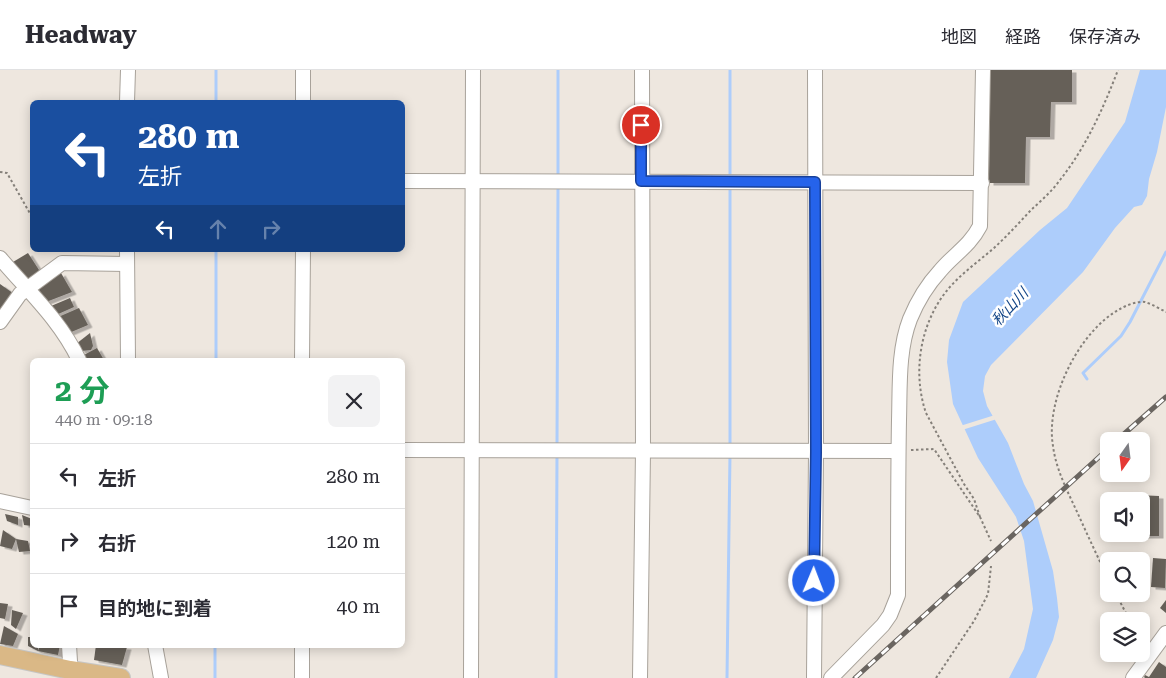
<!DOCTYPE html>
<html lang="ja">
<meta charset="utf-8">
<style>
:root{--surface:#fff;--page:#f2f2f3;--text:#2b2b33;--muted:#7c7c81;--line:#e1e1e2}
body{margin:0;font-family:"Roboto Serif","Noto Sans JP",serif;background:var(--page);color:var(--text);height:100vh;display:flex;flex-direction:column;font-size:19px;white-space:nowrap}
*{box-sizing:border-box;margin:0}
p{font-size:16px;color:var(--muted)}
.icon{flex:none;width:28px;height:28px;fill:none;stroke:currentColor;stroke-width:2;stroke-linecap:round;stroke-linejoin:round}
.map{position:relative;flex:1;overflow:hidden}
.side{position:absolute;left:30px;top:288px;width:375px;height:290px;display:flex;flex-direction:column;background:var(--surface);border-radius:8px;box-shadow:0 2px 12px #0003}
.side>*{flex:none}
.banner{position:absolute;left:30px;top:30px;width:375px;height:152px;border-radius:8px;box-shadow:0 2px 12px #0003;background:#1a4fa0;color:#fff;overflow:hidden}
.needle{width:32px;rotate:194deg}
.controls{position:absolute;left:1100px;top:362px;display:grid;gap:10px}
.controls a{display:grid;place-items:center;width:50px;height:50px;border-radius:8px;background:var(--surface);box-shadow:0 2px 12px #0003;font-size:25px}
.pin{position:absolute;display:grid;place-items:center;width:42px;height:42px;color:#fff;margin:-21px;border:2px solid #fff;border-radius:50%;box-shadow:0 1px 5px #0007}
.me{position:absolute;width:55px;margin:-28px;rotate:1deg;stroke-linejoin:round;filter:drop-shadow(0 0 4px #0008)}
.turn{display:flex;align-items:center;gap:18px;height:105px;padding:0 25px;font-size:22px}
.turn .icon{width:65px;height:65px;stroke-width:2.5}
.turn b{display:block;font-size:35px;line-height:42px}
.lanes{display:flex;align-items:center;height:48px;padding:0 25px;background:#0003;justify-content:center;gap:25px;direction:ltr}
.lanes .off{opacity:.35}
.round{display:grid;place-items:center;flex:none;width:52px;height:52px;border-radius:8px;background:var(--page)}
.overview{display:flex;align-items:center;justify-content:space-between;height:85px;padding:0 25px}
h1{font-size:30px;font-weight:700;line-height:38px;color:#1e9e55}
ul{padding:0;list-style:none}
li{display:flex;align-items:center;gap:15px;height:65px;padding:0 25px;border-top:1px solid var(--line)}
li div{flex:1}
li b{display:block;font-size:19px}
li em{font-style:normal}
header{display:flex;align-items:center;gap:30px;box-sizing:border-box;height:70px;padding:0 25px;background:var(--surface);border-bottom:1px solid var(--line)}
header strong{font-size:24px}
nav{display:flex;gap:28px;margin-inline-start:auto;font-size:18px}
.map>svg:first-child{display:block}
.water{fill:#adcdfb}
.pier{fill:#eee7df}
.lines{fill:none;stroke-linecap:round;stroke-linejoin:round}
.stream{stroke:#adcdfb;stroke-width:3}
.building{fill:#666059;filter:url(#shadow)}
.minor-casing{stroke:#a8a29a;stroke-width:16}
.major-casing{stroke:#c6c6c5;stroke-width:20}
.path{stroke:#85807a;stroke-width:2;stroke-dasharray:2.5 2.5;stroke-linecap:butt}
.minor{stroke:#fff;stroke-width:14}
.major{stroke:#dab886;stroke-width:18}
.rail-casing{stroke:#6a6560;stroke-width:5}
.rail{stroke:#fff;stroke-width:3;stroke-dasharray:9;stroke-linecap:butt}
.route-casing{stroke:#184099;stroke-width:12}
.route{stroke:#2563eb;stroke-width:9}
.labels{text-anchor:middle;dominant-baseline:central;stroke-width:5;stroke-linejoin:round;paint-order:stroke}
.water-label{font-size:15px;font-style:italic;fill:#144687;stroke:#fff}
</style>
<header>
<strong>Headway</strong>
<nav><a>地図</a><a>経路</a><a>保存済み</a></nav>
</header>
<div class="map">
<svg width="1166" height="608" viewBox="0 0 1166 608">
<defs>
<filter id="shadow"><feDropShadow dx="4.5" dy="2.5" stdDeviation="0" flood-color="#0004"/></filter>
</defs>
<rect width="100%" height="100%" fill="#eee7df"/>
<polygon class="water" points="1140,0 1166,0 1166,37 1157,82 1149,109 1147,126 1142,135 1134,137 1115,158 1083,202 991,295 985,306 983,321 987,336 1008,373 1024,414 1033,431 1053,501 1057,528 1059,547 1053,570 1036,608 1009,608 1024,579 1033,539 1024,471 1016,447 978,388 953,334 947,292 949,270 963,232 1040,160 1067,138 1125,52"/>
<polygon class="pier" points="995,345 997,349 962,360 960,356"/>
<g class="lines">
<g class="stream">
<polyline points="730,0 730,107"/>
<polyline points="216,32 216,0"/>
<polyline points="558,107 558,0"/>
<polyline points="730,116 730,377"/>
<polyline points="216,290 216,180"/>
<polyline points="1087,309 1083,303 1121,266 1130,252 1166,182"/>
<polyline points="557,377 558,116"/>
<polyline points="215,608 215,575"/>
<polyline points="556,608 557,384"/>
<polyline points="727,608 730,384"/>
</g>
</g>
<g class="building">
<polygon points="990,0 1072,0 1072,32 1051,32 1050,67 1026,67 1025,113 989,113"/>
<polygon points="28,183 41,203 28,212 8,195"/>
<polygon points="61,203 72,222 46,232 35,220"/>
<polygon points="0,214 17,226 0,240"/>
<polygon points="70,228 74,237 56,245 51,236"/>
<polygon points="79,238 88,255 69,263 56,248"/>
<polygon points="90,263 93,276 91,280 81,281 76,274"/>
<polygon points="97,278 104,290 84,290 82,286"/>
<polygon points="1137,425 1159,426 1159,466 1138,466 1138,464 1141,464 1141,431 1137,431"/>
<polygon points="5,444 18,447 18,455 7,451"/>
<polygon points="22,445 32,449 32,456 24,455"/>
<polygon points="3,460 16,469 28,471 30,481 19,482 16,469 12,479 0,476"/>
<polygon points="1153,488 1166,489 1165,518 1151,517"/>
<polygon points="1166,530 1166,543 1160,538"/>
<polygon points="0,533 8,534 5,549 0,548"/>
<polygon points="12,540 23,543 16,559 11,555"/>
<polygon points="4,556 18,564 13,576 0,574"/>
<polygon points="28,567 32,567 32,575 38,575 38,581 28,576"/>
<polygon points="40,575 60,575 58,585 38,581"/>
<polygon points="96,575 127,577 122,595 94,590"/>
<polygon points="1159,592 1166,597 1166,608 1145,608 1144,607 1145,605 1149,607"/>
</g>
<g class="lines">
<g class="minor-casing">
<g id="minor">
<polyline points="127,32 128,0"/>
<polyline points="303,32 303,0"/>
<polyline points="402,111 982,113"/>
<polyline points="127,180 128,290"/>
<path d="M0,188C28,221 60,250 79,290"/>
<polyline points="0,252 20,224 62,193 127,194"/>
<polyline points="302,290 303,180"/>
<polyline points="402,380 898,381"/>
<polyline points="0,431 32,438"/>
<polyline points="69,575 71,608"/>
<polyline points="155,575 161,608"/>
<polyline points="302,608 302,575"/>
<polyline points="471,608 473,0"/>
<polyline points="640,608 643,381 642,0"/>
<polyline points="814,608 816,382 815,0"/>
<path d="M831,608L883,555L890,545L898,525C898,467 898,408 899,350C900,317 898,280 910,249C917,232 928,214 940,201C954,184 969,177 980,156L983,0"/>
<polyline points="1133,608 1166,563"/>
</g>
</g>
<g class="major-casing">
<polyline id="major" points="0,585 70,600 121,608"/>
</g>
<g class="path">
<polyline points="0,102 7,103 32,147"/>
<polyline points="911,380 934,379 980,447 991,471"/>
<path d="M980,447L974,429L964,414L926,343C912,302 920,252 949,218C962,203 979,191 994,178C1007,166 1019,153 1031,140C1041,131 1052,121 1060,110C1086,77 1103,39 1118,0"/>
<path d="M1109,510C1098,488 1088,466 1078,444C1068,422 1056,400 1053,376C1045,330 1079,261 1120,239C1127,235 1137,231 1145,232C1152,234 1160,239 1166,242"/>
<polyline points="1116,524 1130,551"/>
<polyline points="936,608 974,551 988,524 991,496"/>
</g>
<use href="#minor" class="minor"/>
<use href="#major" class="major"/>
<g class="rail-casing">
<g id="rail">
<polyline points="1116,371 1166,327"/>
<polyline points="855,608 1109,378"/>
</g>
</g>
<use href="#rail" class="rail"/>
</g>
<g class="lines">
<g class="route-casing">
<polyline id="route" points="641,55 641,111 815,112 816,382 814,511"/>
</g>
<use href="#route" class="route"/>
</g>
<g class="labels">
<g class="water-label">
<text transform="translate(1010 237) rotate(-47)">秋山川</text>
</g>
</g>
</svg>
<div class="controls">
<a><svg class="needle" viewBox="-14 -14 28 28"><path d="M0-13l5 13h-10z" fill="#e53935"/><path d="M0 13l5-13h-10z" fill="#7c7c81"/></svg></a>
<a><svg class="icon" aria-label="sound" viewBox="0 0 24 24"><path d="M4 9h4l5-4v14l-5-4H4zM17 9q2 3 0 6"/></svg></a>
<a><svg class="icon" aria-label="search" viewBox="0 0 24 24"><circle cx="10" cy="10" r="6"/><path d="M15 15l6 6"/></svg></a>
<a><svg class="icon" aria-label="layers" viewBox="0 0 24 24"><path d="M12 4l9 5-9 5-9-5zM3 14l9 5 9-5"/></svg></a>
</div>
<div class="pin" style="left:641px;top:55px;background:#d93025"><svg class="icon" aria-label="arrive" viewBox="0 0 24 24"><path d="M6 21V4h12l-3 4 3 4H6"/></svg></div>
<svg class="me" style="left:814px;top:511px" viewBox="-20 -20 40 40"><circle r="17" fill="#2563eb" stroke="#fff" stroke-width="3"/><path d="M0-11L8 9 0 5-8 9z" fill="#fff"/></svg>
<div class="banner">
<div class="turn"><svg class="icon" aria-label="left" viewBox="0 0 24 24"><path d="M17 20v-9H6M10 6l-5 5 5 5"/></svg><div><b>280 m</b>左折</div></div>
<div class="lanes"><svg class="icon" aria-label="left" viewBox="0 0 24 24"><path d="M17 20v-9H6M10 6l-5 5 5 5"/></svg><svg class="icon off" aria-label="ahead" viewBox="0 0 24 24"><path d="M12 20V5M6 11l6-6 6 6"/></svg><svg class="icon off" aria-label="right" viewBox="0 0 24 24"><path d="M7 20v-9h11M14 6l5 5-5 5"/></svg></div>
</div>
<section class="side">
<div class="overview"><div><h1>2 分</h1><p>440 m · 09:18</p></div><a class="round"><svg class="icon" aria-label="close" viewBox="0 0 24 24"><path d="M6 6l12 12M18 6L6 18"/></svg></a></div>
<ul>
<li><svg class="icon" aria-label="left" viewBox="0 0 24 24"><path d="M17 20v-9H6M10 6l-5 5 5 5"/></svg><div><b>左折</b></div><em>280 m</em></li>
<li><svg class="icon" aria-label="right" viewBox="0 0 24 24"><path d="M7 20v-9h11M14 6l5 5-5 5"/></svg><div><b>右折</b></div><em>120 m</em></li>
<li><svg class="icon" aria-label="arrive" viewBox="0 0 24 24"><path d="M6 21V4h12l-3 4 3 4H6"/></svg><div><b>目的地に到着</b></div><em>40 m</em></li>
</ul>
</section>
</div>
